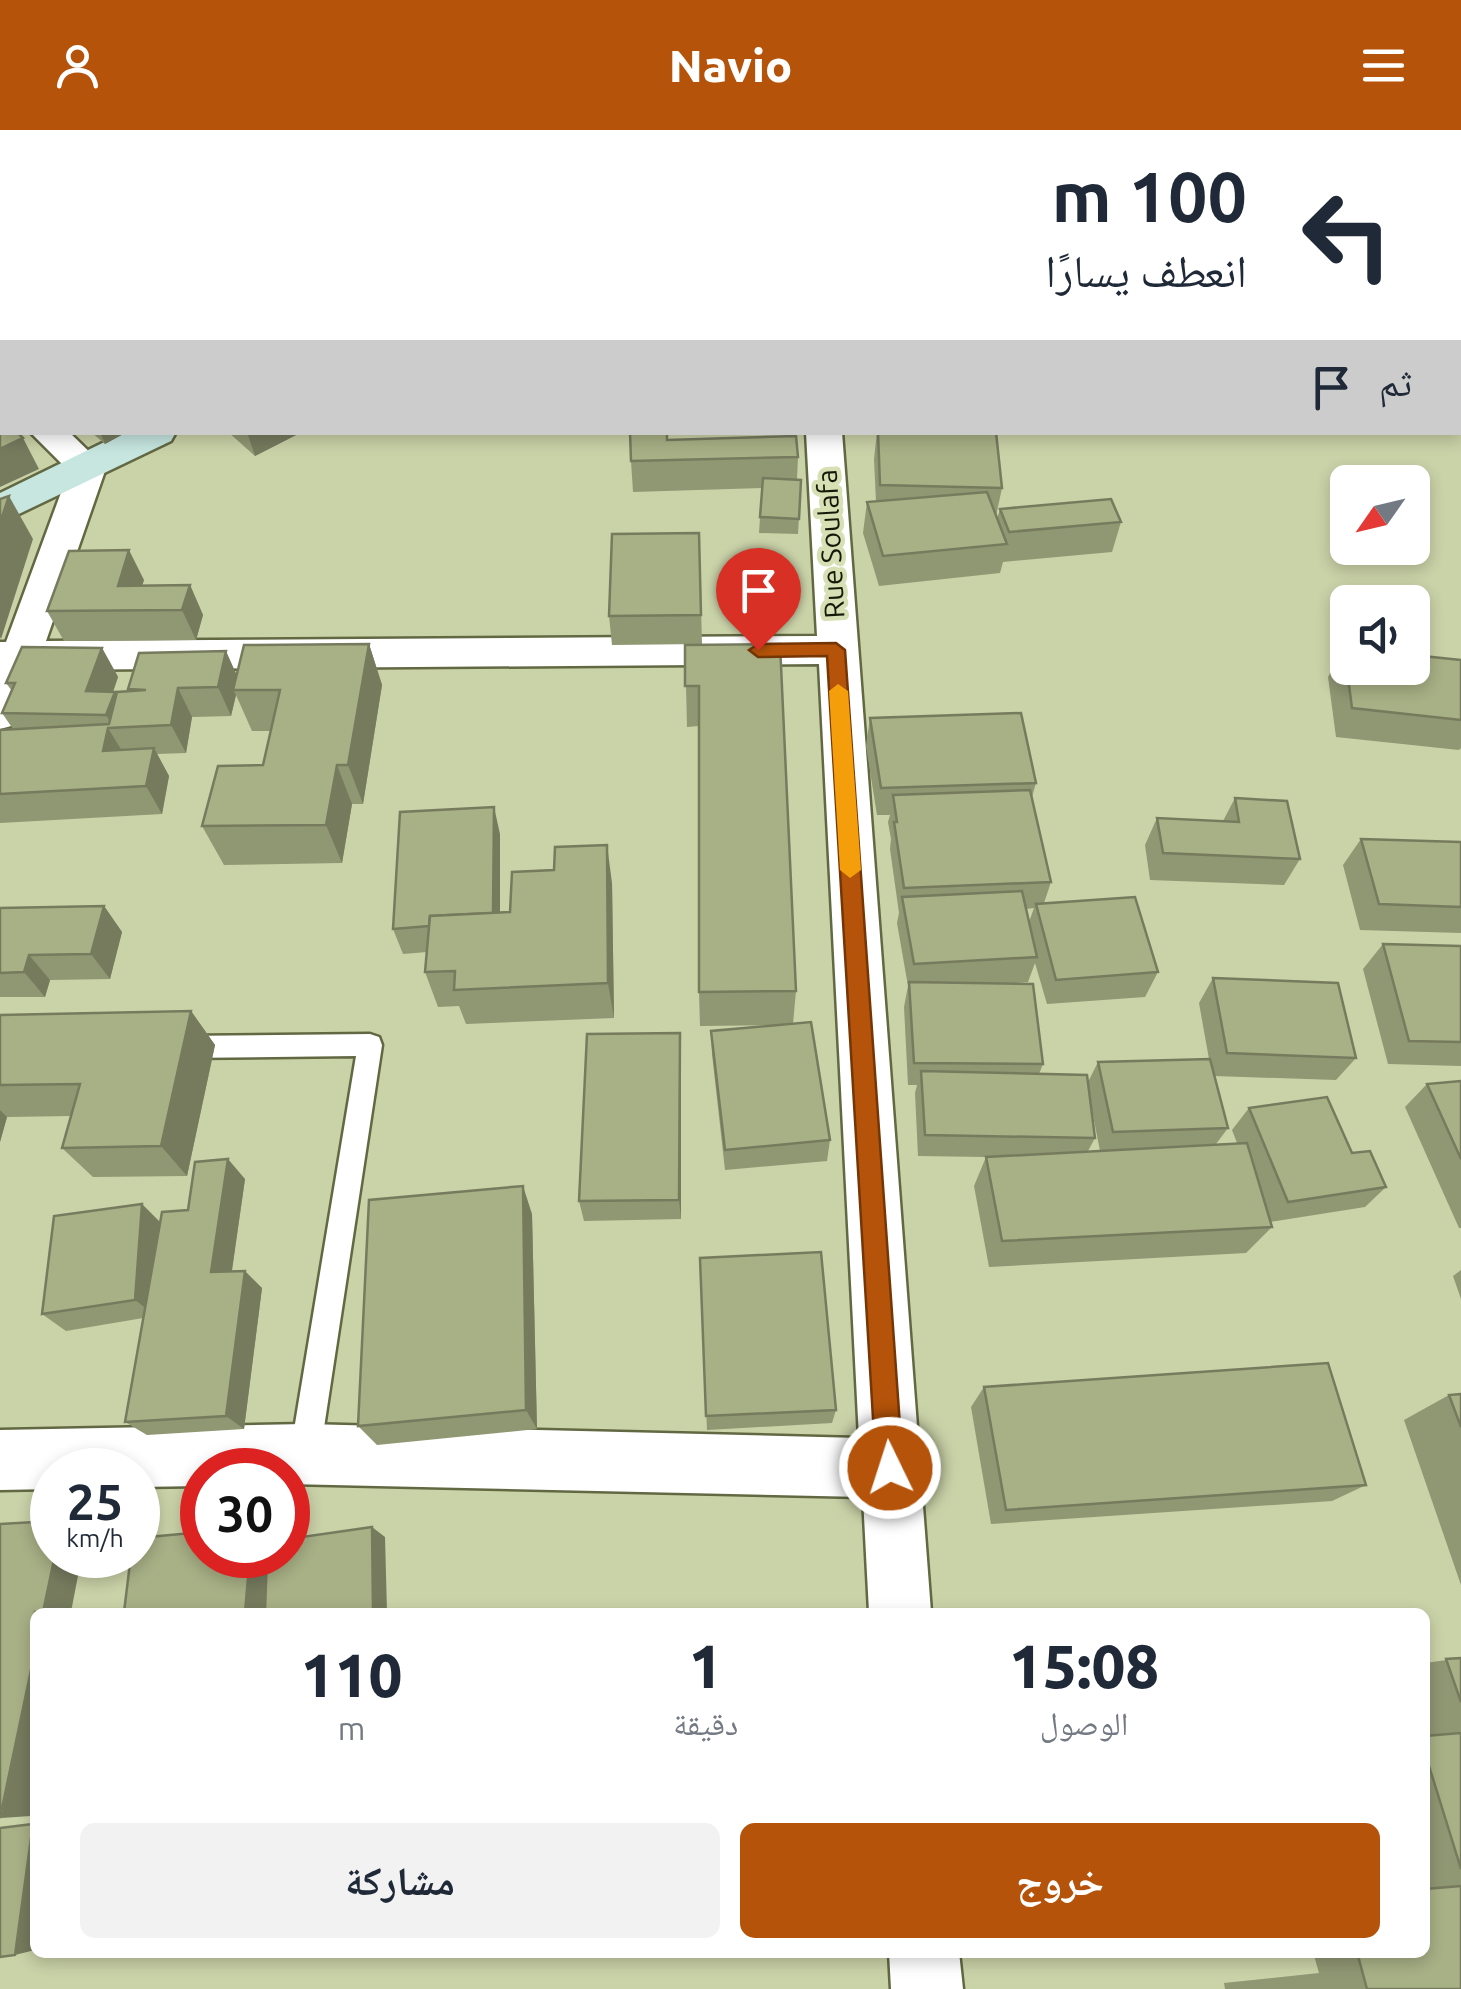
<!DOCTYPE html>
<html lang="ar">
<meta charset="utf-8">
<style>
:root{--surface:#fff;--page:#f2f2f3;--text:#1f2937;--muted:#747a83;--accent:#b45309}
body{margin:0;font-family:Ubuntu,"Noto Naskh Arabic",sans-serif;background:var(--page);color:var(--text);direction:rtl;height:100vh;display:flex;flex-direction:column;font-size:38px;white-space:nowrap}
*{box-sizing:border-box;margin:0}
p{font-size:32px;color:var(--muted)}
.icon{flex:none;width:55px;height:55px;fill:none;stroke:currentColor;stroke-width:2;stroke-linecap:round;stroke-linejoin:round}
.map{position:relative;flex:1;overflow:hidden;direction:ltr}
.side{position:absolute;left:30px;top:1478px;width:1400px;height:350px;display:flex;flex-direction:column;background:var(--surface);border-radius:15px;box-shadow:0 5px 15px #0003;direction:rtl}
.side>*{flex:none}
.top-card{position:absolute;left:0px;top:0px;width:1462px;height:305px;box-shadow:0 5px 15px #0003;direction:rtl;background:#fff;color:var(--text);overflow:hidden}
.needle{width:65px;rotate:236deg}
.controls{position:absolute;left:1330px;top:335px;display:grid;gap:20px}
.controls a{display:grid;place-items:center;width:100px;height:100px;border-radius:15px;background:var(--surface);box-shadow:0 5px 15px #0003;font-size:50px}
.speed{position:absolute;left:30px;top:1318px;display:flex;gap:20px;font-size:50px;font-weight:700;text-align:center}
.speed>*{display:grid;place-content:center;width:130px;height:130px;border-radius:50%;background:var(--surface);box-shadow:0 5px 15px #0003;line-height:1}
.speed small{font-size:25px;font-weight:400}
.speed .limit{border:15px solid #d22;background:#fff;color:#111}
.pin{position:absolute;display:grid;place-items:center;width:85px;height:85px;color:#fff;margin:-102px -42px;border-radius:50% 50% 50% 0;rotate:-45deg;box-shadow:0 0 10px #0007}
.pin .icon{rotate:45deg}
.me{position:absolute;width:110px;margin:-55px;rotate:356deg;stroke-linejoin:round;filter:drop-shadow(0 0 8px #0008)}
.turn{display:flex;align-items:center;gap:35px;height:210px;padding:0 50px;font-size:45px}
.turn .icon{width:130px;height:130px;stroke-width:2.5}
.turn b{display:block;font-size:70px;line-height:85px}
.then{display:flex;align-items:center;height:95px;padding:0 50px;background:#0003;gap:20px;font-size:38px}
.eta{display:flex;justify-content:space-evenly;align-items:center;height:170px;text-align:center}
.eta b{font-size:60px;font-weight:800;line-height:70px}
.button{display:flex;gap:20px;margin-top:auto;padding:20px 50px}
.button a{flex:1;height:115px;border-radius:15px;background:var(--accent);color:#fff;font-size:40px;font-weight:800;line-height:115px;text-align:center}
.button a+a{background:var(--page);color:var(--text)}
header{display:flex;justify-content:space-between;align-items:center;height:130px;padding:0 50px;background:var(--accent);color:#fff;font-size:45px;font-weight:800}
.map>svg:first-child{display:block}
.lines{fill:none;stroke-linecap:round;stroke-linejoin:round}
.lane-casing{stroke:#626842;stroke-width:5}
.street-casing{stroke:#626842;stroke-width:5}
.secondary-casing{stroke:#626842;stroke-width:5}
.lane{fill:#fff;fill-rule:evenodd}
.street{fill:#fff;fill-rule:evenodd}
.secondary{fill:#c6e6df;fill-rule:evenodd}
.wall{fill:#909773;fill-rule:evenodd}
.shaded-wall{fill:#767b5e}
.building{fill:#a8b086;stroke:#767b5e;stroke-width:2.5}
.route{fill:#b45309;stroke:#753606;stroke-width:2.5}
.slow{fill:#f59e0b}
.labels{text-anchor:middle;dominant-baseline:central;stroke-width:9;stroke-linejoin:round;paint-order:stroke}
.street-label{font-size:28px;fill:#161909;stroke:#d7dfb4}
</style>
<header><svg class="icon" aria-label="menu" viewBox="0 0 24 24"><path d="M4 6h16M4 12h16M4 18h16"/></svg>Navio<svg class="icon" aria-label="person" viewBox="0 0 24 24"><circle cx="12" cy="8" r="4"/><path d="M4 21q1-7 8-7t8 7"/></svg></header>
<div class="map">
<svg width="1461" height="1859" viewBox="0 0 1461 1859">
<rect width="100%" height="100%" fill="#cad2a8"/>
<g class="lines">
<g class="lane-casing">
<polygon id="lane" points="370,904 379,907 382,915 320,1324 315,1334 305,1339 295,1334 290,1324 356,926 180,928 171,925 168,917 171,909 180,906"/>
</g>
<g class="street-casing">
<g id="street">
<polygon points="526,0 557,0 558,2 527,2"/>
<rect x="0" y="251" width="2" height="22"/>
<polygon points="30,302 69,302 106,338 46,511 817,506 806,302 842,302 931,1482 869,1482 863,1367 288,1354 288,1340 202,1340 202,1356 138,1357 138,1340 52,1340 52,1359 0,1360 0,1300 305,1294 859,1308 819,534 36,540 15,595 0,599 0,512 6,512 69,341"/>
<polygon points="889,1822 959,1822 963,1859 891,1859"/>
</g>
</g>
<g class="secondary-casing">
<polygon id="secondary" points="125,302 176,302 171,311 0,393 0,363"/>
</g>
<use href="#lane" class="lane"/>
<use href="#street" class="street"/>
<use href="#secondary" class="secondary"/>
</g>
<g class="wall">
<polygon points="116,0 299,0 300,2 119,2"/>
<polygon points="377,0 515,0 515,2 378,2"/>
<polygon points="560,0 685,0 685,2 565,2"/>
<polygon points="2,147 2,212 0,211 0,148"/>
<polygon points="91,302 127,302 105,314"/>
<polygon points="228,302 302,302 255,326"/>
<polygon points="877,302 1002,358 996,386 997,389 1000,379 1121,392 1112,422 1003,432 1000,443 879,456 863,403 867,372 876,372 874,329"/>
<polygon points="667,310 798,327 797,349 801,350 798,404 759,403 762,358 633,362 631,331"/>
<polygon points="699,403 702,514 612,515 609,486"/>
<polygon points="742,447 793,461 775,479 742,462"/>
<polygon points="144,450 142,455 190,455 203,485 196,510 64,511 47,481"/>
<polygon points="369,514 382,555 363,674 352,674 342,733 224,735 202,696 263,635 271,601 252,601 236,565 231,586 192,587 186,623 157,624 169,646 162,684 0,693 0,600 13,599 2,583 12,561 6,553 102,518 118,547 113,562 116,565 129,561 128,559 237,546"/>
<polygon points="685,515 796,861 793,894 830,1010 827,1031 725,1040 712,924 711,901 775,895 700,896 699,862 699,596 687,597"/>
<polygon points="1344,518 1461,530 1461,618 1459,620 1336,607 1328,547"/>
<path d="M870,588L1036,653L1032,667L1051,752L1044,773L1158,842L1145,867L1047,874L1035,833L1028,852L1002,854L1043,934L1039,944L1088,952L1098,932L1209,929L1199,873L1213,848L1356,928L1336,950L1214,946L1228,998L1216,1014L1237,1013L1232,1000L1249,978L1352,1023L1386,1057L1365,1077L1270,1092L1272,1097L1246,1123L989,1137L974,1056L986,1027L918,1026L915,963L917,955H908L904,877L908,856L897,793L899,783L890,719L891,709L888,692L890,685H877L866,616ZM1034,778L1029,792L1026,779ZM1092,980L1100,1021H1088L1095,1008Z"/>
<polygon points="1235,668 1300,729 1284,755 1150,750 1145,715 1157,688 1223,691"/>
<polygon points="500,704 500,783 510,782 612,753 614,888 466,894 459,876 438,877 425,842 427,822 403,824 393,799"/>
<polygon points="1361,709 1461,712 1461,803 1360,800 1343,735"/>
<polygon points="104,776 122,802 110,849 50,850 45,867 0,867 0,778"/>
<polygon points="1383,814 1461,816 1461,936 1388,934 1363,839"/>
<polygon points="191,881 215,915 187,1046 93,1047 62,1018 71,986 7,987 0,1012 0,885"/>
<polygon points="681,926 681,1089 584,1091 579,1071"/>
<polygon points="1461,951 1461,1098 1459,1098 1405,977 1427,954"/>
<polygon points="245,1049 232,1141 262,1158 244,1299 147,1305 125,1292 143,1188 66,1201 42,1184 160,1092 188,1080"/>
<polygon points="532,1084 537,1299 377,1315 358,1296"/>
<polygon points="700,1128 836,1280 832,1293 707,1300"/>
<polygon points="1461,1140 1461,1169 1453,1146"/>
<polygon points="984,1257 1366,1355 1332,1371 991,1394 971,1277"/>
<polygon points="1461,1264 1461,1455 1404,1290 1449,1265"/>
<polygon points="1461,1528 1461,1859 1225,1859 1224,1853 1319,1843 1313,1822 1425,1822 1425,1533"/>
</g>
<g class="shaded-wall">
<polygon points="265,0 299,0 300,2 259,2"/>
<polygon points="500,0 515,0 515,2 494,2"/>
<polygon points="580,0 599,0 600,2 580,2"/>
<polygon points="646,0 685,0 685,2 641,2"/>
<polygon points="100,302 127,302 105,314"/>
<polygon points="247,302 302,302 255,326"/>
<polygon points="23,308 39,339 0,357 0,319"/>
<polygon points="9,366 33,409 1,509 0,507 0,393"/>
<polygon points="129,420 144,450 134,481 118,456"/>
<polygon points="794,446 793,461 775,479 776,464"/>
<polygon points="190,455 203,485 196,510 182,480"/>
<polygon points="369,514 382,555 363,674 348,635"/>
<polygon points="102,518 118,547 105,585 86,561"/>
<polygon points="226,521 239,550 233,560 236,565 231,586 218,557"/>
<polygon points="178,558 192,587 186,623 171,595"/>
<polygon points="115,562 131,590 114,598 106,585"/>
<polygon points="108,598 125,626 103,621"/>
<polygon points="154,618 169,646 162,684 146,656"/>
<polygon points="337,635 352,674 342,733 326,695"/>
<polygon points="494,677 500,704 500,817 493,792"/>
<polygon points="607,715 612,753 614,888 608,853"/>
<polygon points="104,776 122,802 110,849 91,824"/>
<polygon points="29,825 50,850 45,867 24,842"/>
<polygon points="191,881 215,915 187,1046 161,1016"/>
<polygon points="680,903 681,926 681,1089 679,1070"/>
<polygon points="0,980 7,987 0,1012"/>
<polygon points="228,1029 245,1049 229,1160 211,1142"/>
<polygon points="523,1056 532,1084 537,1299 526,1280"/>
<polygon points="142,1074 161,1093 156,1186 135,1170"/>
<polygon points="245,1141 262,1158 244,1299 226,1286"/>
<polygon points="372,1397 385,1407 387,1482 373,1482"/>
<polygon points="55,1425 82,1425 71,1482 43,1482"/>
<polygon points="250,1425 269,1425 264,1482 245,1482"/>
<polygon points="35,1521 35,1667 31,1686 1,1688"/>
<polygon points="33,1694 35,1694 35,1820 15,1825"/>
</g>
<g class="building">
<polygon points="144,0 208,0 209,1 204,2 148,2"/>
<polygon points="208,0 243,0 245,2 209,2"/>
<polygon points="411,0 500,0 494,2 415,2"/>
<polygon points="616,0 646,0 641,2 621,2"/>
<polygon points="0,153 2,155 2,193 0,191"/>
<polygon points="0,287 2,289 2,302 17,302 23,308 0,319"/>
<polygon points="630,302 667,302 667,310 796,306 798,327 631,331"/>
<polygon points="878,302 996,302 1002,358 880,355"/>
<polygon points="763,348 801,350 799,389 760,387"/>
<polygon points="987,362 1007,414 883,426 867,372"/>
<polygon points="9,366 0,393 0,369"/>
<polygon points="1111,369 1121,392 1009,402 1000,379"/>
<polygon points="699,403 701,485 609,486 612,404"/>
<polygon points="129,420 118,456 190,455 182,480 47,481 69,421"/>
<polygon points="760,430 794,446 776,464 742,447"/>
<polygon points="369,514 348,635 337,635 326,695 202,696 218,636 263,635 280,560 233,560 244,515"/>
<polygon points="780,514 796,861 699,862 699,556 685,556 685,515"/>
<polygon points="22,517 102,518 86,561 115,562 106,585 2,583 15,553 6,553"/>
<polygon points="1344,518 1348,518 1348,538 1412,538 1412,525 1461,530 1461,590 1352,578"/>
<polygon points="226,521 218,557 178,558 171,595 108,598 103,621 154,618 146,656 0,664 0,600 109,594 117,562 146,560 128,559 139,523"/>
<polygon points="1021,583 1036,653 881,658 870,588"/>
<polygon points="1030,660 1051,752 904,758 894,692 897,692 893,665"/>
<polygon points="1235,668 1287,671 1300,729 1163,723 1157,688 1239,692"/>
<polygon points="494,677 493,783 430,786 429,796 393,799 400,682"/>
<polygon points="1361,709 1461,712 1461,777 1379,774"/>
<polygon points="607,715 608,853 454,860 455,841 425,842 430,786 510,782 512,742 554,740 555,717"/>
<polygon points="1022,761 1037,827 914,834 902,767"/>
<polygon points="1135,767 1158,842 1056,850 1036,774"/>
<polygon points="104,776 91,824 29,825 24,842 0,843 0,778"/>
<polygon points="1383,814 1461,816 1461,912 1409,911"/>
<polygon points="1213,848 1338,853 1356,928 1227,923"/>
<polygon points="909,852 1033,854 1043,934 914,933"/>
<polygon points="191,881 161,1016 62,1018 80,954 0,955 0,885"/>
<polygon points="811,892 830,1010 725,1020 711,901"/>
<polygon points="680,903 679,1070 579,1071 587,904"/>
<polygon points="1210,929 1228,998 1113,1002 1098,932"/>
<polygon points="921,941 1087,945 1095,1008 925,1005"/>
<polygon points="1461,951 1461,1029 1427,954"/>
<polygon points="1327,967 1352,1023 1370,1021 1386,1057 1288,1072 1249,978"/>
<polygon points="1247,1013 1272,1097 1002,1111 986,1027"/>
<polygon points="228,1029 211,1142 245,1141 226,1286 125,1292 162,1082 188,1080 195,1032"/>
<polygon points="523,1056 526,1280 358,1296 369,1070"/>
<polygon points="142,1074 135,1170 42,1184 54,1086"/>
<polygon points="821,1122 836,1280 706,1286 700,1128"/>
<polygon points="1328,1233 1366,1355 1006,1380 984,1257"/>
<polygon points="1461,1264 1461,1297 1449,1265"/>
<polygon points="52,1391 52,1425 55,1425 43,1482 35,1482 35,1521 0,1688 0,1394"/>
<polygon points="372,1397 373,1482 265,1482 267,1425 288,1425 288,1409"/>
<polygon points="202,1402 202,1425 250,1425 245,1482 124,1482 131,1425 138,1425 138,1408"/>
<polygon points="1461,1528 1461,1572 1446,1529"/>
<polygon points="1461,1603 1461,1739 1425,1623 1425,1606"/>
<polygon points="33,1694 15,1825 0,1827 0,1698"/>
<polygon points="1461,1756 1461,1859 1367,1859 1357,1822 1425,1822 1425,1759"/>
</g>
<polygon class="route" points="836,513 845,520 903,1338 899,1347 890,1351 880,1347 876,1338 827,526 758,527 749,520 758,514"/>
<polygon class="slow" points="838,554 848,561 861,740 850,748 840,740 829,561"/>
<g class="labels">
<g class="street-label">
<text transform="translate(830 414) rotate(-93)">Rue Soulafa</text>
</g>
</g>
</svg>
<div class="controls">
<a><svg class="needle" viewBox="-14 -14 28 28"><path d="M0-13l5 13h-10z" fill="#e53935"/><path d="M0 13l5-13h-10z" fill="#747a83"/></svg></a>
<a><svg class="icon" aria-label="sound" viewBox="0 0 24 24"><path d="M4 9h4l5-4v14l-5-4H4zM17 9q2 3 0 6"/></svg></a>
</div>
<div class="speed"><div>25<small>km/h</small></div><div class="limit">30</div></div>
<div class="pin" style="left:758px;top:520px;background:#d93025"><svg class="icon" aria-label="arrive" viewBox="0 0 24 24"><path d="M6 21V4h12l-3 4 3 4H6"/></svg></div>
<svg class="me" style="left:890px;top:1338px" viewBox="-20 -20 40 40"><circle r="17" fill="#b45309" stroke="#fff" stroke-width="3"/><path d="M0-11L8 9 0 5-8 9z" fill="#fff"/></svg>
<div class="top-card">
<div class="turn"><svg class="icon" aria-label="left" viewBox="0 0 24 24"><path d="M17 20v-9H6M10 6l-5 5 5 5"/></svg><div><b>100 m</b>انعطف يسارًا</div></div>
<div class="then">ثم<svg class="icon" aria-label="arrive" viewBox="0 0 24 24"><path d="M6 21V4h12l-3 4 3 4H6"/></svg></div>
</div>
<section class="side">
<div class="eta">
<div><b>15:08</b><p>الوصول</p></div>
<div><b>1</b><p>دقيقة</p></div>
<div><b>110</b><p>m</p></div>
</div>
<div class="button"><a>خروج</a><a>مشاركة</a></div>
</section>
</div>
